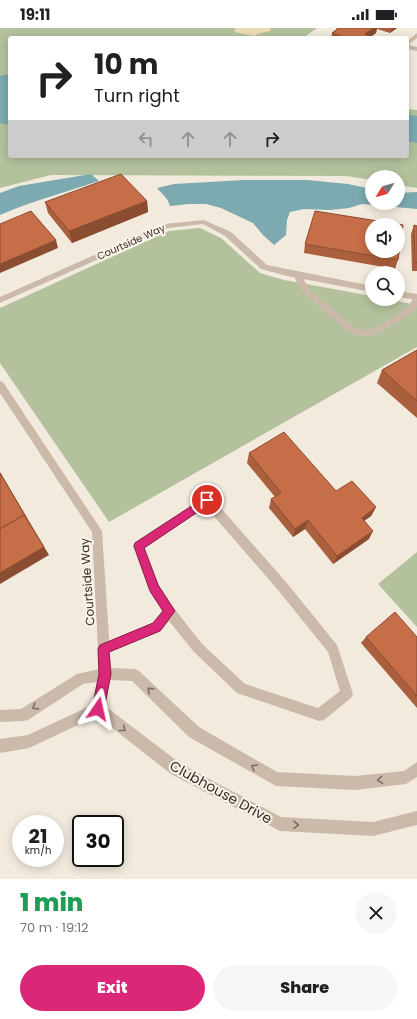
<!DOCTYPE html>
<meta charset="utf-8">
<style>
:root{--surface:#fff;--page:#f6f6f6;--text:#202124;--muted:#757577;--accent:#db2777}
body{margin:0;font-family:Poppins,sans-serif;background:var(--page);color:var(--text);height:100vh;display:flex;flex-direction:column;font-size:15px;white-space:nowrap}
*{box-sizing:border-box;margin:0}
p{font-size:13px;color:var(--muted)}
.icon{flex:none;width:22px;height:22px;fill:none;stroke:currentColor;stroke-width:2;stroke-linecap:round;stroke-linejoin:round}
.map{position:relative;height:851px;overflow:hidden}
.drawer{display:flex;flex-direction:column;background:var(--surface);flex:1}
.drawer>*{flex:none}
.top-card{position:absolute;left:8px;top:8px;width:401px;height:122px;border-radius:4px;box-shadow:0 2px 10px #0003;background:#fff;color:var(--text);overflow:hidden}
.needle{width:26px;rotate:233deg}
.buttons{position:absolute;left:365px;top:142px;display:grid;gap:8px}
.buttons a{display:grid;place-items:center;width:40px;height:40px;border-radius:50%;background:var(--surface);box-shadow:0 2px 10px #0003;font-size:20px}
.speed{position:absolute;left:12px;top:787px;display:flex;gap:8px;font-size:20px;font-weight:700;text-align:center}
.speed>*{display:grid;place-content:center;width:52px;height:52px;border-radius:50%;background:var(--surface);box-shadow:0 2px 10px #0003;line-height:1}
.speed small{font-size:10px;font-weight:400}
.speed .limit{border:2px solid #111;border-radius:6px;background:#fff;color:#111}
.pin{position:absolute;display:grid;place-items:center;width:34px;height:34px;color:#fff;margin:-17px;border:2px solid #fff;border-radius:50%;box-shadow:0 1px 4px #0007}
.me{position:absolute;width:44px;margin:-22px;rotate:11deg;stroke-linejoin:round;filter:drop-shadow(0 0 3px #0008)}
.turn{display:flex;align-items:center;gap:14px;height:84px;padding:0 20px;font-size:18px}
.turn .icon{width:52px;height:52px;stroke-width:2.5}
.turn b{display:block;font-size:28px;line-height:34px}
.lanes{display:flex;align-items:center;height:38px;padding:0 20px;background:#0003;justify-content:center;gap:20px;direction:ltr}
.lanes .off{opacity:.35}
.round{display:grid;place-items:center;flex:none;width:42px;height:42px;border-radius:21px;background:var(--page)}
.head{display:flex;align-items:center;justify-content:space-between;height:68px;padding:0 20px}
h1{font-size:24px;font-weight:800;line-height:30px;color:#1e9e55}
.button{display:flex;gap:8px;margin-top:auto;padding:8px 20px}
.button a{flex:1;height:46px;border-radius:24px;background:var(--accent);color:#fff;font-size:16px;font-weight:800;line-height:46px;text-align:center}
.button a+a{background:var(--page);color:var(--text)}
.status{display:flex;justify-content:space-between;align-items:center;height:28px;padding:0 20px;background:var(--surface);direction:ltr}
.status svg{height:11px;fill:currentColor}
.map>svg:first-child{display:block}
.green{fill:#b3c29d}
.sand{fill:#eeddb4}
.water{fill:#7caab0}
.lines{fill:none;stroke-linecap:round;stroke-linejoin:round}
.service{fill:#cbbaa9;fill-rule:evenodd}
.minor{fill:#cbbaa9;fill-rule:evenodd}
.wall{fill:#aa5f3d}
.shaded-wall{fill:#8b4d32}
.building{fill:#c66e47;stroke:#8b4d32;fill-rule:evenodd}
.oneway{stroke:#7a6d63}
.route{fill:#db2777;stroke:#8e194d}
.labels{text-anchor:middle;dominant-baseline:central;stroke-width:4;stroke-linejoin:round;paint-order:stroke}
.far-street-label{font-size:10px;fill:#382e29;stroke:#faf3e9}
.street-label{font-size:12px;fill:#382e29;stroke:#faf3e9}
.near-street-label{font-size:14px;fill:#382e29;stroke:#faf3e9}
</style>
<div class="status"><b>19:11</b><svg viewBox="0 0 49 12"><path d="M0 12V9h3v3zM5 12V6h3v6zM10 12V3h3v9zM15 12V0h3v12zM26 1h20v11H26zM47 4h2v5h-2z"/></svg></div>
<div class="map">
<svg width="417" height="851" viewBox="0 0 417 851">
<rect width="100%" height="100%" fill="#f2eadd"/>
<g class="green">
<polygon points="0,0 317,0 303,10 10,10 10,128 407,128 407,81 417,82 417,160 398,157 398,149 372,149 372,152 346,148 51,147 0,160"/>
<polygon points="200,200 221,210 260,245 284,252 372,268 372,271 387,271 417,277 417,319 109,494 0,335 0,280 169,203"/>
<polygon points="417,524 417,599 378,556"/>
</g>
<polygon class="sand" points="238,0 270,0 271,1 270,3 261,5 254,8 235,4 234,1"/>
<g class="water">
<polygon points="10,46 10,97 0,95 0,48"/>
<polygon points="407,86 417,88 417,115 407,113"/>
<path d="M91,146L99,153C66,164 32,173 0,187V165L19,158Z"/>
<path d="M244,152H307L348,156L372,161V175H398V165L417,164V181L362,176L349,180L330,182L304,181L290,184L287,192L286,207L274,217L263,207L253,195L221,180L206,176H189L170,178C168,170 162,166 157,160L174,156Z"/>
</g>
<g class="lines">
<g class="service">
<path d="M297,244L300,245L309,261L355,300C362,302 368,302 375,300L407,280L414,269L417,268V278L413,284L381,304L370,308H361L349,304L303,265L293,247Z"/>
<path d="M207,467L211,469L286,554L337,617L353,666L351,670L324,692L319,693L237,665L194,624L169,593L161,603L104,627L100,625L98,621L100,617L153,595L162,583L150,564L133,518L135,514ZM206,479L278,562L328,624L340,663L318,680L245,656L202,616L173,579L159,557L145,520Z"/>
</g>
<g class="minor">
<polygon points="417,5 417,10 408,17 417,19 417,23 407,21 407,13"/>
<polygon points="204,192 231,204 267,237 372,258 372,264 287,248 261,241 225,208 203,196 168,200 0,275 0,269 164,196"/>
<polygon points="398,263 417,266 417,272 398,269"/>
<polygon points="0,353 3,354 102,503 111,640 135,641 139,643 199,699 277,744 355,748 404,743 417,734 417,749 406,756 355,762 276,758 189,709 132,653 110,652 105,678 181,736 281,789 373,794 417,783 417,797 373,808 280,803 171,746 97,688 29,720 0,725 0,711 28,707 92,677 97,654 83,656 28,692 23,693 0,694 0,682 21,681 77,646 99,641 92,504 0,365"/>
</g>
</g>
<g class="wall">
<polygon points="337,0 397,0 390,5 377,1 376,5 371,8 372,10 331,10 332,5 337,1 336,1"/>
<polygon points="147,173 148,184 72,215 48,185 45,174"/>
<polygon points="414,197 417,198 417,243 412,243 411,206"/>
<polygon points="305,216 398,232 395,241 304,225"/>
<polygon points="417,322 417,390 377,355 382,342"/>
<polygon points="249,425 336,463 376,479 371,488 364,493 369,511 333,536 305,501 293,509 269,480 271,471 275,469 247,435"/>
<polygon points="366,609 417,609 417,680 361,615"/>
</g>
<g class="shaded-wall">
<polygon points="373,0 377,0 376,5 369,10 365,6"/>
<polygon points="392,0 397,0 390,5"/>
<polygon points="147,173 148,184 72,215 69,203"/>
<polygon points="56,212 58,220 0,245 0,236"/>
<polygon points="0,444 49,527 0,556"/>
<polygon points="376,479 371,488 357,498 362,490"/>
<polygon points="308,492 305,501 293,509 295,501"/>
<polygon points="373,503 369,511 333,536 337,528"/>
</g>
<g class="building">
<polygon points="339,0 373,0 365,6 372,9 370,10 347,10 332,5"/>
<polygon points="121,146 147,173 69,203 45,174"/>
<polygon points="31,183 56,212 0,236 0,196"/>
<path d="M315,183L403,197L398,232L305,216ZM372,197H398V223H372Z"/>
<polygon points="414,197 417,198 417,235 415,234"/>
<polygon points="417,322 417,373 382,342"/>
<polygon points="284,404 336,463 352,453 376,479 362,490 373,503 337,528 308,492 295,501 271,471 281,465 249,425"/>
<polygon points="0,445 26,489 24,487 0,501"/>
<polygon points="24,487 44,519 0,545 0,501"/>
<polygon points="395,584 417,609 417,668 366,609"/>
</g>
<defs><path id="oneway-chevron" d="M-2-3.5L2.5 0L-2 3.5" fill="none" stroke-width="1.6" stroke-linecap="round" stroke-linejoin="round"/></defs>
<g class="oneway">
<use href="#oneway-chevron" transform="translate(150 662) rotate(-136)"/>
<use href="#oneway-chevron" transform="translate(35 679) rotate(148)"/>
<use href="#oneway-chevron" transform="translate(123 701) rotate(38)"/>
<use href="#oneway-chevron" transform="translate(254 739) rotate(-150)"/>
<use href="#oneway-chevron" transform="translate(380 752) rotate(173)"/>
<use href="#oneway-chevron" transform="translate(296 797) rotate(3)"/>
</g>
<polygon class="route" points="207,468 211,469 212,472 211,475 144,520 158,557 175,583 160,603 109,624 111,646 104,681 102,686 98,687 94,686 92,681 99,646 98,621 100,617 153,595 163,583 150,563 134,518 135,515"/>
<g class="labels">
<g class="far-street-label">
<text transform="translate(131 214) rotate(-24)">Courtside Way</text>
</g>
<g class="street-label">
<text transform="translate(87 554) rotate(-94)">Courtside Way</text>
</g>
<g class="near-street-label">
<text transform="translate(221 764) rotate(29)">Clubhouse Drive</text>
</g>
</g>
</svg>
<div class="buttons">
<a><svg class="needle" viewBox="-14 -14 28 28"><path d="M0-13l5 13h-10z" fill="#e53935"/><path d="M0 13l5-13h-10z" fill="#757577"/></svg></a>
<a><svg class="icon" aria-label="sound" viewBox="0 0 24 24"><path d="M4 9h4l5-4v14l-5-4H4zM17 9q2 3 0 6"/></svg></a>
<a><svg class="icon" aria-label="search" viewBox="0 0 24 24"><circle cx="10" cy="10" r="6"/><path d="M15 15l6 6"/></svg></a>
</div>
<div class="speed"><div>21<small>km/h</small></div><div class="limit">30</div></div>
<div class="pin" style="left:207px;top:472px;background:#d93025"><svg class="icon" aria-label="arrive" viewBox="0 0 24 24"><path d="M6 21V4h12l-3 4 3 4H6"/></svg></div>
<svg class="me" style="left:98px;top:681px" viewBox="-20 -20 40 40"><path d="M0-17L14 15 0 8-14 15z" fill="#db2777" stroke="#fff" stroke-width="4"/></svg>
<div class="top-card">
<div class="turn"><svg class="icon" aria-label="right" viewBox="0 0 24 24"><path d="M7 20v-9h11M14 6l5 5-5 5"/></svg><div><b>10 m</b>Turn right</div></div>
<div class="lanes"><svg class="icon off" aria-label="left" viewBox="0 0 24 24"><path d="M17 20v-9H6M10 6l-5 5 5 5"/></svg><svg class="icon off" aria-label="ahead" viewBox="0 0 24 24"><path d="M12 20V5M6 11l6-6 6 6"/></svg><svg class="icon off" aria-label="ahead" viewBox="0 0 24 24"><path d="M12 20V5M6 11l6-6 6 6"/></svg><svg class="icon" aria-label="right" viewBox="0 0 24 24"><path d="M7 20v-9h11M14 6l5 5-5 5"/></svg></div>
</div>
</div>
<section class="drawer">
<div class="head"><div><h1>1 min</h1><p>70 m · 19:12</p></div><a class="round"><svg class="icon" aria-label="close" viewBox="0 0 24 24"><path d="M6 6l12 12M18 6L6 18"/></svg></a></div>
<div class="button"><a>Exit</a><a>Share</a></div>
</section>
